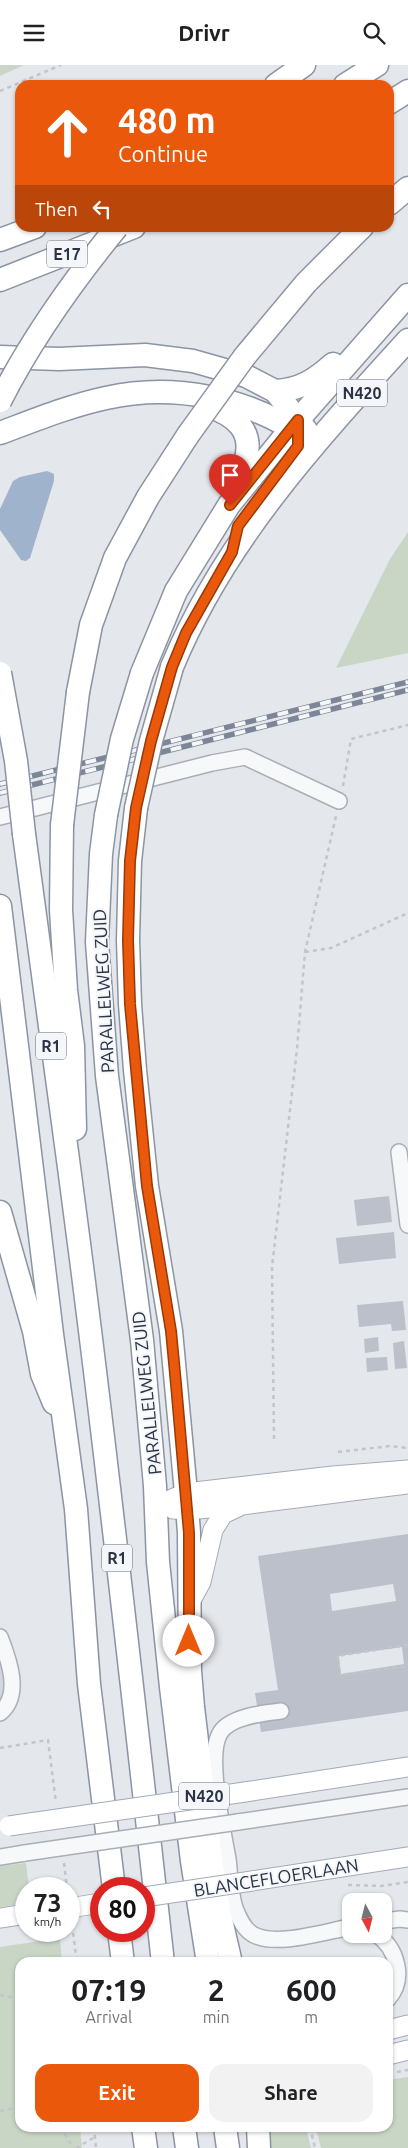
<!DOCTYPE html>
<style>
:root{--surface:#fff;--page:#f2f2f2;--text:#202124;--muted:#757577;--accent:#ea580c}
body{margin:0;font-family:Ubuntu,sans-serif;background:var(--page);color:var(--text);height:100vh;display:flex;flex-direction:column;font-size:19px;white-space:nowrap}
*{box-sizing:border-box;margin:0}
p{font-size:16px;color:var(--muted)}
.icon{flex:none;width:28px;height:28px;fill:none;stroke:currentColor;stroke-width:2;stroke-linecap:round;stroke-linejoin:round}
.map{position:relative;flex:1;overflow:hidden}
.sheet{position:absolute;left:15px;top:1892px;width:378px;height:175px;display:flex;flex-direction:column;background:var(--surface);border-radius:15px;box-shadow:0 1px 4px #0004}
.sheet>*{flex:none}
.hud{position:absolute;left:15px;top:15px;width:379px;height:152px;border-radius:15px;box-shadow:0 1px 4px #0004;background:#ea580c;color:#fff;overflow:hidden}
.needle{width:32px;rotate:173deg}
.controls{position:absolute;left:342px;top:1828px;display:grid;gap:10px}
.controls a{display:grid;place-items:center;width:50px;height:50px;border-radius:10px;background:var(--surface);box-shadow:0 1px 4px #0004;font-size:25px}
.speed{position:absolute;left:15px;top:1812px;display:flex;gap:10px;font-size:25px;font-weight:700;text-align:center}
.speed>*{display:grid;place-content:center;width:65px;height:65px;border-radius:50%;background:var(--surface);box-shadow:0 1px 4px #0004;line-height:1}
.speed small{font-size:12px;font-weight:400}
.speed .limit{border:8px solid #d22;background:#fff;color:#111}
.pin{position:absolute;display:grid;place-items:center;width:42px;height:42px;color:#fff;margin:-51px -21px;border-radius:50% 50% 50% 0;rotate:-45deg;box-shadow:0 0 5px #0007}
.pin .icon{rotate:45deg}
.me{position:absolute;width:55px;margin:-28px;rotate:0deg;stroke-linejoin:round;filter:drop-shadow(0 0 4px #0008)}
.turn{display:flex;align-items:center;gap:18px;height:105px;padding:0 20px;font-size:22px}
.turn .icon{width:65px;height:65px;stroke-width:2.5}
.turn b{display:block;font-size:35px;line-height:42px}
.then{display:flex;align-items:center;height:48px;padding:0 20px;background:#0003;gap:10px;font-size:19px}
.eta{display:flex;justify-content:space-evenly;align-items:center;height:85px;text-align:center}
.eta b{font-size:30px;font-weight:600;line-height:35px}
.primary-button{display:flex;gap:10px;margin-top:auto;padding:10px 20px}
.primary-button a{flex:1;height:58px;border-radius:15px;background:var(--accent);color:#fff;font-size:20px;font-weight:600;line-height:58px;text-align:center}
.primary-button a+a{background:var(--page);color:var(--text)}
header{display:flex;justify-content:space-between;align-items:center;height:65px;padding:0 20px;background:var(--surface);font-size:22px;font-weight:600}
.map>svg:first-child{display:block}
.built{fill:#d2d6de}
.green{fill:#c9d6c5}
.water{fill:#9fb4cc}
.building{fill:#bbc0ca;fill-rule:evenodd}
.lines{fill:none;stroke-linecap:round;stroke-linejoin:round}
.minor-casing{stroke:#a9aeb7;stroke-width:18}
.major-casing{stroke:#a3abb8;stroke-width:21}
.highway-casing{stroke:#8b94a3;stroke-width:25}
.path{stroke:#c2c5cb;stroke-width:2.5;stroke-dasharray:4 4;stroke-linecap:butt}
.minor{stroke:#f7f8fa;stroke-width:15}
.major{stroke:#fff;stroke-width:19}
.highway{stroke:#fff;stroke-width:22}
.rail-casing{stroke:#7d8696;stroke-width:5.5}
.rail{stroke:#f4f6f9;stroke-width:4;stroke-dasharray:11;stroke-linecap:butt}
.minor-bridge-casing{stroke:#a9aeb7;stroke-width:18;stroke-linecap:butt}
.major-bridge-casing{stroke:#a3abb8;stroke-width:21;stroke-linecap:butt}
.highway-bridge-casing{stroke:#8b94a3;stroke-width:25;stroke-linecap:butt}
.minor-bridge{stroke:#f7f8fa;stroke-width:15}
.major-bridge{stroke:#fff;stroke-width:19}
.highway-bridge{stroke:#fff;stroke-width:22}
.route-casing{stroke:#983908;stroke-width:12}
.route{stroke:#ea580c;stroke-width:9}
.labels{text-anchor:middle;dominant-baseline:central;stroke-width:4;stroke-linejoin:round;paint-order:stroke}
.shield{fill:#f4f6f9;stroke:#676e7b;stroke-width:1}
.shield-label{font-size:16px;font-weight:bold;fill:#2b3445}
.street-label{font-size:18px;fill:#2b3445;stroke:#f4f6f9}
</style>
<header><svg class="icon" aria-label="menu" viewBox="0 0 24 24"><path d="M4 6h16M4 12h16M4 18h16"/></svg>Drivr<svg class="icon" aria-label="search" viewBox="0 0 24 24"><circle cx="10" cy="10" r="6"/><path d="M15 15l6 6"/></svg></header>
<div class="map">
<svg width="408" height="2083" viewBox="0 0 408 2083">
<rect width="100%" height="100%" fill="#e4e7ec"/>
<polygon class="built" points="0,1579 10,1626 0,1640"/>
<g class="green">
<polygon points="0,0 24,0 0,11"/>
<polygon points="408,467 408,588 336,603 390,494"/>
<polygon points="26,1798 29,1824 26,1824 26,1838 0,1842 0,1801"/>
<polygon points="60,1873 62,1897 20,1898 20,2062 80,2063 82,2083 0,2083 0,1882"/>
<polygon points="408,2012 408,2083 321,2083 316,2063 388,2062 388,2015"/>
<polygon points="269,2063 306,2063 311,2083 270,2083"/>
</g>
<polygon class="water" points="47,406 54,409 54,416 30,493 26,496 21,495 0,465 0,444 13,416 20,412"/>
<g class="building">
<polygon points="389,1131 392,1157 357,1161 354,1135"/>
<polygon points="394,1167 396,1193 339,1199 336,1173"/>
<polygon points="403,1236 406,1265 392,1266 391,1259 359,1262 357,1240"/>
<polygon points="378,1272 379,1286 365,1288 364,1274"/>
<polygon points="404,1276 407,1303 395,1304 393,1278"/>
<polygon points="387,1292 388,1305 367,1307 366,1293"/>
<path d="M408,1469V1646L261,1667L255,1628L278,1625L258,1491ZM393,1519L396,1536L332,1546L330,1529ZM402,1582L404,1599L341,1609L339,1591Z"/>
</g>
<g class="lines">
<g class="minor-casing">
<g id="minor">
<polyline points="0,752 212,698 245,692 339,736"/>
<polyline points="399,1087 408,1160"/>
<path d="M0,1572C9,1595 22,1630 0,1648"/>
<path d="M281,1646C263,1648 227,1652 219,1670C207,1694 223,1765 228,1794C230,1809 230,1828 235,1843C239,1853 244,1865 254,1870C277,1882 326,1866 351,1862"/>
<polyline points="238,1757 408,1732"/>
<polyline points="0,1792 25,1788"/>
<polyline points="384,1856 400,1854 408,1855"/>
<path d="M376,1869C397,1883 406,1914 388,1934"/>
</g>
</g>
<g class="major-casing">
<g id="major">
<polyline points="156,1441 186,1428 333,1411 408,1405"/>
<polyline points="173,1444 188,1445 242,1440 408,1419"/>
<polyline points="189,1539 201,1517 213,1465 223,1449 238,1442"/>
<polyline points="245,1727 408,1702"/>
<polyline points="252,1816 408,1792"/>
<polyline points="0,1853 26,1849"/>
<polyline points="388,1965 408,1960"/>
<polyline points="388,1990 408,1985"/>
</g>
</g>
<g class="highway-casing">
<g id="highway">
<polyline points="276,20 304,0"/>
<polyline points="345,20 377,0"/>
<polyline points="389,38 408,26"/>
<polyline points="389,139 408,123"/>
<polyline points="0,175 35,162"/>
<polyline points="0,215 134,162"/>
<polyline points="245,291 306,218 362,162"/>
<polyline points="0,292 59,294 145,290 193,296 246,311 275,326 306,365"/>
<path d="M275,326C300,325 315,315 333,299"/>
<path d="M208,341C235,350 255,366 245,397C242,406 235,413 233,422"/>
<path d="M0,368C35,355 69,341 106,333C173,318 246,332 303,371"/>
<path d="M172,602C224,475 316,376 408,275"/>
<polyline points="142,608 176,526 229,440 298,355 408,230"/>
<polyline points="78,627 91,560 115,493 148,432 188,370"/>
<polyline points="136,743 130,796 128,875 130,939 135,1005 147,1121 171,1266 186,1428 189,1468 190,1606 193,1642 211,1794 219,1846 231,1898"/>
<polyline points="106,750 101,789 97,877 107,1011 142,1275 155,1421 158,1497 171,1622 192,1796 208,1898"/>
<polyline points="62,760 61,845 66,925 73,981 75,1064"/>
<path d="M24,769C42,910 63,1052 81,1194C111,1428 137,1663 163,1898"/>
<polyline points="0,841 52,1269 76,1444 89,1619 114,1824"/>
<polyline points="0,1147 34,1266 42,1309 54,1338"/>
<polyline points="119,1866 123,1898"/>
<polyline points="143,2062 146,2083"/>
<polyline points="184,2062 187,2083"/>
<polyline points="225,2062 228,2083"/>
<polyline points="258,2062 259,2083"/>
</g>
</g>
<g class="path">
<polyline points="0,26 61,0"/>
<polyline points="343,721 351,674 408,660"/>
<polyline points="305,887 331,883 408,848"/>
<polyline points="274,1374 272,1202 297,984 305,887 336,751"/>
<polyline points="338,1387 390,1381 408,1383"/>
<polyline points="408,1580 337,1591 340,1610 408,1601"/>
<polyline points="0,1683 48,1675 56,1738"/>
<polyline points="64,1798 67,1824"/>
<polyline points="348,1820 381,1821 408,1817"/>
<polyline points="72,1860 77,1898"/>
<polyline points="0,1930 20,1934"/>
<polyline points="397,2007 408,2005"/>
<polyline points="0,2046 20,2042"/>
<polyline points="61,2062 73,2083"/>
<polyline points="94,2062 96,2083"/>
<polyline points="310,2062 315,2083"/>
<polyline points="76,2083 95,2072"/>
</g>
<use href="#minor" class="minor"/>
<use href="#major" class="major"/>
<use href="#highway" class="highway"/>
<g class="rail-casing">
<g id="rail">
<polyline points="0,719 408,617"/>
<polyline points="0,728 408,625"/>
</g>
</g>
<use href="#rail" class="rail"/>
<g class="minor-bridge-casing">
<polyline id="minor-bridge" points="25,1788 238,1757"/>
</g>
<g class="major-bridge-casing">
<g id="major-bridge">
<polyline points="9,1761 245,1727"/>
<polyline points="144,1832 252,1816"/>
<polyline points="69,1843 101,1838"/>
</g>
</g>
<g class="highway-bridge-casing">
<g id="highway-bridge">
<path d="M0,336C32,273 72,217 117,162"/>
<polyline points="188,370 245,291"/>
<polyline points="0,608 16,696 24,769"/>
<polyline points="136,743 151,676 172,602"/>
<polyline points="106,750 122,674 142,608"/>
<polyline points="62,760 78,627"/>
</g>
</g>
<use href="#minor-bridge" class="minor-bridge"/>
<use href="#major-bridge" class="major-bridge"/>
<use href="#highway-bridge" class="highway-bridge"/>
</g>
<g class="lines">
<g class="route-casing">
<polyline id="route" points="189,1576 189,1468 176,1319 171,1266 147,1121 130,939 128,875 130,796 136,743 151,676 172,602 186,568 232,487 238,461 298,381 298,355 230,440"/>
</g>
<use href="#route" class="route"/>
</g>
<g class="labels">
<g class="shield">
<rect x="47" y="175.5" width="40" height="27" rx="4"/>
<rect x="337" y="314.5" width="50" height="27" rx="4"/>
<rect x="36" y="967.5" width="30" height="27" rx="4"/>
<rect x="102" y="1479.5" width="30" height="27" rx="4"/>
<rect x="179" y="1717.5" width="50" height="27" rx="4"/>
</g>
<g class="shield-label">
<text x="67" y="189">E17</text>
<text x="362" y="328">N420</text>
<text x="51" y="981">R1</text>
<text x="117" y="1493">R1</text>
<text x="204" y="1731">N420</text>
</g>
<g class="street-label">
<text transform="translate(103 926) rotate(-93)">PARALLELWEG ZUID</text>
<text transform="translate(146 1328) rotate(-96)">PARALLELWEG ZUID</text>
<text transform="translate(276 1812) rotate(-9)">BLANCEFLOERLAAN</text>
</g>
</g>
</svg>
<div class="controls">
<a><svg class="needle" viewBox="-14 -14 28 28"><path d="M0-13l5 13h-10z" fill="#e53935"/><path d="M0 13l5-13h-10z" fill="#757577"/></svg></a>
</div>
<div class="speed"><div>73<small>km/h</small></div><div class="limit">80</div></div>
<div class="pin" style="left:230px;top:440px;background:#d93025"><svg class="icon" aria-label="arrive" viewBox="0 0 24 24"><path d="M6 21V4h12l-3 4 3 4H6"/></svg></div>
<svg class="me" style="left:189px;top:1576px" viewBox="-20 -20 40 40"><circle r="19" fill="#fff"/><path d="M0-13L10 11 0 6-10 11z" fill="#ea580c"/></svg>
<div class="hud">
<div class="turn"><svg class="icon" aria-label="ahead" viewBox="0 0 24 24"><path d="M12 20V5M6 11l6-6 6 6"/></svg><div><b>480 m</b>Continue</div></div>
<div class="then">Then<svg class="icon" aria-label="left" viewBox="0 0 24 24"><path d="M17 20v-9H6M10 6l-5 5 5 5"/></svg></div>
</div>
<section class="sheet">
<div class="eta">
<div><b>07:19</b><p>Arrival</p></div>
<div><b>2</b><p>min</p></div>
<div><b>600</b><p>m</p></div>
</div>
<div class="primary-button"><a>Exit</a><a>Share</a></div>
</section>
</div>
